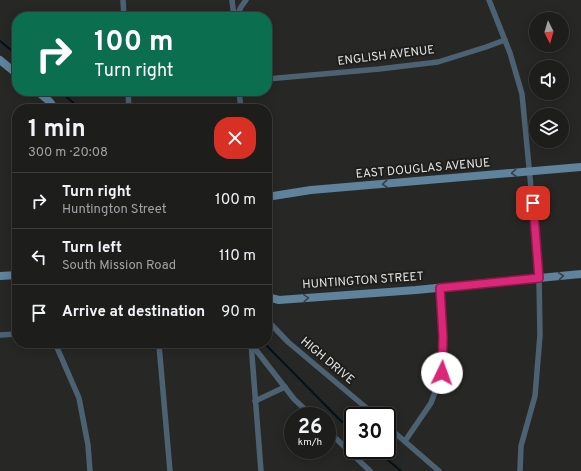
<!DOCTYPE html>
<meta charset="utf-8">
<style>
:root{--surface:#1d1e1c;--page:#252725;--text:#f1f3f6;--muted:#a0a2a3;--line:#3b3c3b}
body{margin:0;font-family:Overpass,sans-serif;background:var(--page);color:var(--text);height:100vh;display:flex;flex-direction:column;font-size:15px;white-space:nowrap}
*{box-sizing:border-box;margin:0}
p{font-size:13px;color:var(--muted)}
.icon{flex:none;width:22px;height:22px;fill:none;stroke:currentColor;stroke-width:2;stroke-linecap:round;stroke-linejoin:round}
.map{position:relative;flex:1;overflow:hidden}
.drawer{position:absolute;left:12px;top:104px;width:260px;height:244px;display:flex;flex-direction:column;background:var(--surface);border-radius:16px;box-shadow:0 2px 10px #0003,0 0 0 1px var(--line)}
.drawer>*{flex:none}
.guide{position:absolute;left:12px;top:12px;width:260px;height:84px;border-radius:16px;box-shadow:0 2px 10px #0003,0 0 0 1px var(--line);background:#0b6e4f;color:#fff;overflow:hidden}
.needle{width:26px;rotate:175deg}
.tools{position:absolute;left:529px;top:12px;display:grid;gap:8px}
.tools a{display:grid;place-items:center;width:40px;height:40px;border-radius:50%;background:var(--surface);box-shadow:0 2px 10px #0003,0 0 0 1px var(--line);font-size:20px}
.speed{position:absolute;left:284px;top:407px;display:flex;gap:8px;font-size:20px;font-weight:700;text-align:center}
.speed>*{display:grid;place-content:center;width:52px;height:52px;border-radius:50%;background:var(--surface);box-shadow:0 2px 10px #0003,0 0 0 1px var(--line);line-height:1}
.speed small{font-size:10px;font-weight:400}
.speed .limit{border:2px solid #111;border-radius:6px;background:#fff;color:#111}
.pin{position:absolute;display:grid;place-items:center;width:34px;height:34px;color:#fff;margin:-17px;border-radius:8px;box-shadow:0 2px 6px #0006}
.me{position:absolute;width:44px;margin:-22px;rotate:3deg;stroke-linejoin:round;filter:drop-shadow(0 0 3px #0008)}
.turn{display:flex;align-items:center;gap:14px;height:84px;padding:0 16px;font-size:18px}
.turn .icon{width:52px;height:52px;stroke-width:2.5}
.turn b{display:block;font-size:28px;line-height:34px}
.round{display:grid;place-items:center;flex:none;width:42px;height:42px;border-radius:16px;background:var(--page)}
.head{display:flex;align-items:center;justify-content:space-between;height:68px;padding:0 16px}
h1{font-size:24px;font-weight:700;line-height:30px}
ul{padding:0;list-style:none}
li{display:flex;align-items:center;gap:12px;height:56px;padding:0 16px;border-top:1px solid var(--line)}
li div{flex:1}
li b{display:block;font-size:15px}
li em{font-style:normal}
.map>svg:first-child{display:block}
.lines{fill:none;stroke-linecap:round;stroke-linejoin:round}
.stream{stroke:#02111c;stroke-width:2}
.street{stroke:#4c6273;stroke-width:5.5}
.secondary{stroke:#5f839d;stroke-width:8}
.oneway{stroke:#354149}
.route-casing{stroke:#8e194d;stroke-width:10}
.route{stroke:#db2777;stroke-width:7}
.labels{text-anchor:middle;dominant-baseline:central;stroke-width:4;stroke-linejoin:round;paint-order:stroke}
.street-label{font-size:12px;fill:#e2e2e0;stroke:#1e1e1c}
</style>
<div class="map">
<svg width="581" height="471" viewBox="0 0 581 471">
<rect width="100%" height="100%" fill="#272825"/>
<g class="lines">
<g class="stream">
<polyline points="0,41 17,55"/>
<polyline points="60,91 78,107 80,109"/>
<polyline points="264,343 339,419 353,431"/>
<polyline points="376,450 401,471"/>
</g>
<g class="street">
<polyline points="123,0 124,17"/>
<polyline points="232,0 234,17"/>
<polyline points="489,0 510,53 522,94 531,188 539,278 540,335 535,396 521,446 520,471"/>
<polyline points="236,17 241,7 246,0"/>
<polyline points="267,79 379,69 438,62 486,47 505,40"/>
<polyline points="128,91 129,109"/>
<polyline points="239,91 241,109"/>
<polyline points="267,320 288,342 376,416"/>
<polyline points="0,335 17,334"/>
<polyline points="55,343 79,398 88,445 90,471"/>
<polyline points="157,343 159,345 170,471"/>
<polyline points="251,343 261,471"/>
<polyline points="252,343 256,350 294,399 312,416"/>
<polyline points="255,401 285,387"/>
<polyline points="387,426 439,471"/>
<polyline points="327,430 370,471"/>
<polyline points="405,441 431,403 442,373 443,337 440,288"/>
</g>
<g class="secondary">
<polyline points="0,60 17,74"/>
<polyline points="37,91 49,101 55,109"/>
<polyline points="267,199 273,196 311,190 581,167"/>
<polyline points="0,276 17,275"/>
<polyline points="267,297 279,300 416,290 581,274"/>
</g>
</g>
<defs><path id="oneway-chevron" d="M-2-3.5L2.5 0L-2 3.5" fill="none" stroke-width="1.6" stroke-linecap="round" stroke-linejoin="round"/></defs>
<g class="oneway">
<use href="#oneway-chevron" transform="translate(514 173) rotate(175)"/>
<use href="#oneway-chevron" transform="translate(385 184) rotate(175)"/>
<use href="#oneway-chevron" transform="translate(561 276) rotate(-6)"/>
<use href="#oneway-chevron" transform="translate(306 298) rotate(-4)"/>
</g>
<g class="lines">
<g class="route-casing">
<polyline id="route" points="442,373 443,337 440,288 539,278 533,203"/>
</g>
<use href="#route" class="route"/>
</g>
<g class="labels">
<g class="street-label">
<text transform="translate(386 56) rotate(-7)">ENGLISH AVENUE</text>
<text transform="translate(423 169) rotate(-5)">EAST DOUGLAS AVENUE</text>
<text transform="translate(363 281) rotate(-4)">HUNTINGTON STREET</text>
<text transform="translate(327 361) rotate(40)">HIGH DRIVE</text>
</g>
</g>
</svg>
<div class="tools">
<a><svg class="needle" viewBox="-14 -14 28 28"><path d="M0-13l5 13h-10z" fill="#e53935"/><path d="M0 13l5-13h-10z" fill="#a0a2a3"/></svg></a>
<a><svg class="icon" aria-label="sound" viewBox="0 0 24 24"><path d="M4 9h4l5-4v14l-5-4H4zM17 9q2 3 0 6"/></svg></a>
<a><svg class="icon" aria-label="layers" viewBox="0 0 24 24"><path d="M12 4l9 5-9 5-9-5zM3 14l9 5 9-5"/></svg></a>
</div>
<div class="speed"><div>26<small>km/h</small></div><div class="limit">30</div></div>
<div class="pin" style="left:533px;top:203px;background:#d93025"><svg class="icon" aria-label="arrive" viewBox="0 0 24 24"><path d="M6 21V4h12l-3 4 3 4H6"/></svg></div>
<svg class="me" style="left:442px;top:373px" viewBox="-20 -20 40 40"><circle r="19" fill="#fff"/><path d="M0-13L10 11 0 6-10 11z" fill="#db2777"/></svg>
<div class="guide">
<div class="turn"><svg class="icon" aria-label="right" viewBox="0 0 24 24"><path d="M7 20v-9h11M14 6l5 5-5 5"/></svg><div><b>100 m</b>Turn right</div></div>
</div>
<section class="drawer">
<div class="head"><div><h1>1 min</h1><p>300 m · 20:08</p></div><a class="round" style="background:#d93025;color:#fff"><svg class="icon" aria-label="close" viewBox="0 0 24 24"><path d="M6 6l12 12M18 6L6 18"/></svg></a></div>
<ul>
<li><svg class="icon" aria-label="right" viewBox="0 0 24 24"><path d="M7 20v-9h11M14 6l5 5-5 5"/></svg><div><b>Turn right</b><p>Huntington Street</p></div><em>100 m</em></li>
<li><svg class="icon" aria-label="left" viewBox="0 0 24 24"><path d="M17 20v-9H6M10 6l-5 5 5 5"/></svg><div><b>Turn left</b><p>South Mission Road</p></div><em>110 m</em></li>
<li><svg class="icon" aria-label="arrive" viewBox="0 0 24 24"><path d="M6 21V4h12l-3 4 3 4H6"/></svg><div><b>Arrive at destination</b></div><em>90 m</em></li>
</ul>
</section>
</div>
